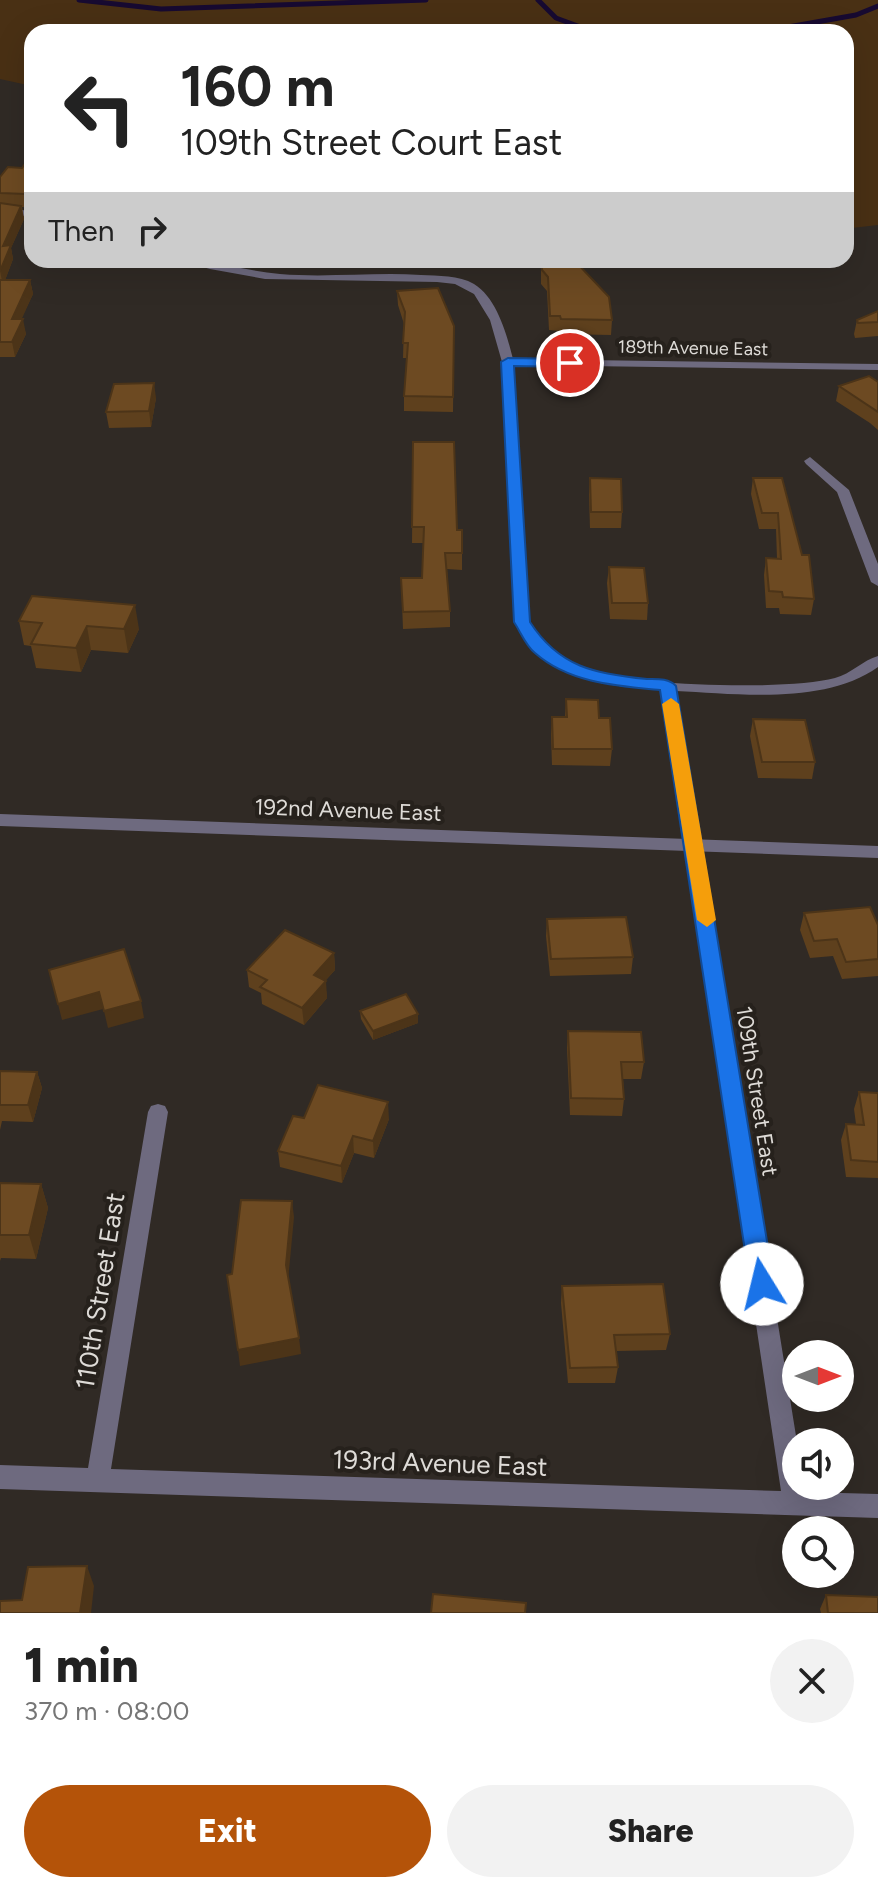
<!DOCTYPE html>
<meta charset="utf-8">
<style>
:root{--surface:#fff;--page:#f2f2f2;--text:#222;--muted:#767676;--accent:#b45309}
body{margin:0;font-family:Figtree,sans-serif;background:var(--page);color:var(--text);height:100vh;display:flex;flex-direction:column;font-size:30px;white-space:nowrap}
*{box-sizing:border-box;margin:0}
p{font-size:26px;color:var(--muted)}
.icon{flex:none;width:44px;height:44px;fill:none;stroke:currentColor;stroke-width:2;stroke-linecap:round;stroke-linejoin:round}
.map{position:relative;height:1613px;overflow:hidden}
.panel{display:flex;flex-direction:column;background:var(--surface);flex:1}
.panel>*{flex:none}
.hud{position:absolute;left:24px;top:24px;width:830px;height:244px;border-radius:24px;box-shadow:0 8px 32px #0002;background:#fff;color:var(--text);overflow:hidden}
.needle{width:52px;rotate:90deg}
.controls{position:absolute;left:782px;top:1340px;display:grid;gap:16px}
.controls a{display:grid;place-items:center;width:72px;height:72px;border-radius:50%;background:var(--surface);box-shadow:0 8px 32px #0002;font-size:40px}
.pin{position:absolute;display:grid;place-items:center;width:68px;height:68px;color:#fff;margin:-34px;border:4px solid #fff;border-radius:50%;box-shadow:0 2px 8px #0007}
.me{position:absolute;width:88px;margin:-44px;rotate:351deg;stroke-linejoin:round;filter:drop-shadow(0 0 6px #0008)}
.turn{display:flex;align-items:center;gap:28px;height:168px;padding:0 24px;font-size:36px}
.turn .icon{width:104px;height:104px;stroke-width:2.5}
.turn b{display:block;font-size:56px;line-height:68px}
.then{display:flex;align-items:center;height:76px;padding:0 24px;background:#0003;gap:16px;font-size:30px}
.round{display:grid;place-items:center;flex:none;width:84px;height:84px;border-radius:42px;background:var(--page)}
.headline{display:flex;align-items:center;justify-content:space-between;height:136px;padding:0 24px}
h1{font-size:48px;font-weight:800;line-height:60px}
.button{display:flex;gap:16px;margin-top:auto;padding:16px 24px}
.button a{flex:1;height:92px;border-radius:48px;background:var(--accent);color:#fff;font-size:32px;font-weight:800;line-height:92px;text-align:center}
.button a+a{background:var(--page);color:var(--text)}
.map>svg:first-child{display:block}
.green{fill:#493014}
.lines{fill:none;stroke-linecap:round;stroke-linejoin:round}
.stream{stroke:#170a31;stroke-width:5}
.minor{fill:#6e6a7f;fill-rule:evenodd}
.tertiary{fill:#6e6a7f;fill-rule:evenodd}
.wall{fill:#5e401d}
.shaded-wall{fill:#4c3418}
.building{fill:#6d4a22;stroke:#4c3418;stroke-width:2}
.route{fill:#1a73e8;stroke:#114b97;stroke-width:2}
.slow{fill:#f59e0b}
.labels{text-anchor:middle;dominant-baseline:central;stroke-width:8;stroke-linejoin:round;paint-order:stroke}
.far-street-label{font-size:18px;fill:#dedbd7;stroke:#26211c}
.street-label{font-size:22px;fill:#dedbd7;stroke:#26211c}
.near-street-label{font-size:26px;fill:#dedbd7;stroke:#26211c}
</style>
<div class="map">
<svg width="878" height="1613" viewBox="0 0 878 1613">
<rect width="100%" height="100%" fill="#302a25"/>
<polygon class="green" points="0,0 878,0 878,225 852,228 846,235 846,32 32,32 32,86 0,79"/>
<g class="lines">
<g class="stream">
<polyline points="79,0 161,9 426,0"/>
<polyline points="538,0 556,18 594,32"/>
<polyline points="760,32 856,15 878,6"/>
</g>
<g class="minor">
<polygon points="0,208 32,211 32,217 0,214"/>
<path d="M178,260C212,260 246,271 280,274C327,278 374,272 421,275C438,276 459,275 474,284C497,298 507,335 513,359L878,364V370L514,365L529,622C541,644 559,661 583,669C632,686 785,691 835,678C851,674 863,660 878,656V667C825,705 738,694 676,691L797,1442L796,1486H804L805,1492L878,1494V1518L0,1489V1465L88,1468L148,1112L151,1106L158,1104L165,1106L168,1112L111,1469L781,1491L661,690C601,685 547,682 515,622L502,362L490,320L474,294L455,284L437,282L265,279L210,269Z"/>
<polygon points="810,457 849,490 878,564 878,586 871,582 837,492 806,464 804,461"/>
</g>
<polygon class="tertiary" points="0,814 878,846 878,858 0,826"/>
</g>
<g class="wall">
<polygon points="32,154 32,200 29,208 22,207 24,219 11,248 13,259 5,280 30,280 33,294 21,319 26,334 15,357 0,357 0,177 22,168"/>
<polygon points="519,260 574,260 612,320 611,335 560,334 560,331 549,330 547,291 541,284 541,262 520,261"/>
<polygon points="397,291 454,326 453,412 404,411 404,396 407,358 403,358 404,324 398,305"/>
<polygon points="878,311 878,336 855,338 854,334 857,320"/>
<polygon points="878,382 878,430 870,423 836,401 839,386"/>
<polygon points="156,398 151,427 109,428 106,412"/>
<polygon points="413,442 457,530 462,530 462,570 447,569 450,611 450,627 403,629 401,578 422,578 424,543 412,543"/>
<polygon points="590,478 622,512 621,528 590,528 589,494"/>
<polygon points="753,478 782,478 814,599 811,615 780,614 779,608 766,608 764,575 766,558 777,559 776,529 759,529 751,494"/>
<polygon points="609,567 648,603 647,620 610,619 607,583"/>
<polygon points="19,621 139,629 128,653 91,650 81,672 36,668 31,646 24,645"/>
<polygon points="566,699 599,718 612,749 610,766 552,765 551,734 552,717 565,717"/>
<polygon points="753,719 815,762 812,779 758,778 750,736"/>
<polygon points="804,913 878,925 878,976 842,979 833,956 810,958 800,930"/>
<polygon points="547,919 633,957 631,974 550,976 546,936"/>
<polygon points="334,953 335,970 325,981 327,998 304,1025 262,1004 261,993 249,987 247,970"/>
<polygon points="360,1011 418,1023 373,1040 361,1019"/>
<polygon points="568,1031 644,1062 641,1079 623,1079 624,1099 622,1116 570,1115 567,1048"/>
<polygon points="0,1071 37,1072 42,1088 33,1122 2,1121 0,1130"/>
<polygon points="859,1092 878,1093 878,1178 846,1177 841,1140 846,1124 856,1124 854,1109"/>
<polygon points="304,1118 389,1119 374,1158 354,1153 342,1183 280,1167 278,1151"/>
<polygon points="0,1183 41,1184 48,1208 36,1259 1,1258 0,1261"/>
<polygon points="562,1286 670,1334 666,1350 616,1351 618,1367 615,1383 568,1383 561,1303"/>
<polygon points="826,1595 878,1613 821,1613 820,1609"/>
</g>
<g class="shaded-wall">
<polygon points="32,182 32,200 29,208 26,194"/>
<polygon points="21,206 24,219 11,248 13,259 3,286 0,271 3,246"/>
<polygon points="30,280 33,294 15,334 12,319"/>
<polygon points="23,319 26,334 15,357 12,342"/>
<polygon points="154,383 156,398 151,427 149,411"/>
<polygon points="135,605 139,629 128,653 124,629"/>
<polygon points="87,626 91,650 81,672 76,648"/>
<polygon points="334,953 335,970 315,992 314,975"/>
<polygon points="326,981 327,998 304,1025 302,1008"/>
<polygon points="99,992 103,1009 62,1020 58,1004"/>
<polygon points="141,1001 144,1018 108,1028 104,1011"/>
<polygon points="418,1014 418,1023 373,1040 373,1031"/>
<polygon points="37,1072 42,1088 33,1122 28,1105"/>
<polygon points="388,1102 389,1119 374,1158 373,1141"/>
<polygon points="353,1136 354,1153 342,1183 341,1166"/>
<polygon points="41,1184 48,1208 36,1259 29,1235"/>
<polygon points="292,1201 294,1217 288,1281 286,1265"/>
<polygon points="299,1338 301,1354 240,1366 238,1350"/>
<polygon points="87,1566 94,1586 91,1613 80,1613"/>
</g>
<g class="building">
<polygon points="32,154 32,182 26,194 0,193 0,177 8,167 22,168"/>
<polygon points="0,203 21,206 3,246 11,245 0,271"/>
<polygon points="541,260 574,260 609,297 612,320 561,319 560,316 550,316 548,277 542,270"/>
<polygon points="0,280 30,280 12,319 23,319 12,342 0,342"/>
<polygon points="438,288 454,326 453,397 404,396 408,343 403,343 405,312 397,291"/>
<polygon points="878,311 878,322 858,323 857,320"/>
<polygon points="869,376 878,382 878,412 839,386"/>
<polygon points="154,383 149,411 106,412 114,384"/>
<polygon points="413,442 454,442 457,530 462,530 462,553 445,553 450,611 403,612 401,578 422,578 424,527 412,527"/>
<polygon points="590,478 621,479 622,512 591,512"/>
<polygon points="753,478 782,478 802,555 809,555 814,599 783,597 782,592 769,591 766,558 781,559 778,513 762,513"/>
<polygon points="609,567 644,568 648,603 612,603"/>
<polygon points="32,596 135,605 124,629 87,626 76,648 31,644 42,623 19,621"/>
<polygon points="566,699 598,700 599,718 610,718 612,749 553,749 552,717 567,717"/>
<polygon points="753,719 805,720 815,762 762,762"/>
<polygon points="870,907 878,925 878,959 846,962 837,939 814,941 804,913"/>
<polygon points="626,917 633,957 551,959 547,919"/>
<polygon points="285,930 334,953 314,975 326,981 302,1008 260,987 267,980 247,970"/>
<polygon points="124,949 141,1001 104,1011 99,992 58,1004 49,970"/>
<polygon points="406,994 418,1014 373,1031 360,1011"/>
<polygon points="568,1031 641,1032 644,1062 621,1062 624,1099 571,1098"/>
<polygon points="0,1071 37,1072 28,1105 0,1105"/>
<polygon points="318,1085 388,1102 373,1141 353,1136 341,1166 278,1151 293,1116 304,1118"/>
<polygon points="859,1092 878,1093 878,1162 851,1160 846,1124 864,1125"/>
<polygon points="0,1183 41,1184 29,1235 0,1235"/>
<polygon points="241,1200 292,1201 286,1265 299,1338 238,1350 227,1275 232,1274"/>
<polygon points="663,1284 670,1334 614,1335 618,1367 570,1368 562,1286"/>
<polygon points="87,1566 80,1613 0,1613 0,1601 22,1600 28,1567"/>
<polygon points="433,1594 526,1603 525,1613 431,1613"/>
<polygon points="826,1595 878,1597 878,1613 828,1613"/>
</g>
<path class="route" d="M508,358L570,359L576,363L570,367L514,366L530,622C559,667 595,674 647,679C657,679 669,678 676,686L774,1284L770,1291L762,1294L753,1291L750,1284L660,690C617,686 569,683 535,653C526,646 520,631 514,622L501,362Z"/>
<polygon class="slow" points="671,698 679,704 716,920 707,927 697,920 662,704"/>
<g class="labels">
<g class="far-street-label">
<text transform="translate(693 348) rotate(1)">189th Avenue East</text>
</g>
<g class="street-label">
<text transform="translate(348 810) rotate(2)">192nd Avenue East</text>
<text transform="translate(757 1091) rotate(81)">109th Street East</text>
</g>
<g class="near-street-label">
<text transform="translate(100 1291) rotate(-81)">110th Street East</text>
<text transform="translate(440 1463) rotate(2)">193rd Avenue East</text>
</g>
</g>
</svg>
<div class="controls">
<a><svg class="needle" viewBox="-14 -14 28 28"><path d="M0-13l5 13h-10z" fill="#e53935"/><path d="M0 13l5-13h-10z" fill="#767676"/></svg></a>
<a><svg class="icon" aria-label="sound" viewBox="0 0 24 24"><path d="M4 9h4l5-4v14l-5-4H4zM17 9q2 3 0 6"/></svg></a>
<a><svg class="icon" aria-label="search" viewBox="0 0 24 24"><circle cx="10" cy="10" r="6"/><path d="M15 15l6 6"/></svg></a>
</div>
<div class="pin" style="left:570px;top:363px;background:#d93025"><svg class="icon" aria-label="arrive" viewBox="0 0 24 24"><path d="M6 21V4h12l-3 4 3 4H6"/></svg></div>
<svg class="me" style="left:762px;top:1284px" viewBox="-20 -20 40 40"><circle r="19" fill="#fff"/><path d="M0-13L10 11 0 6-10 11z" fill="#1a73e8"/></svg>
<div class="hud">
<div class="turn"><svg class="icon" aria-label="left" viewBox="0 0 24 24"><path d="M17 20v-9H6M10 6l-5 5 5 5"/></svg><div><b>160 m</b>109th Street Court East</div></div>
<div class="then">Then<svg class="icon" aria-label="right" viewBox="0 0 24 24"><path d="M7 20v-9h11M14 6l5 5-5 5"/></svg></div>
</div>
</div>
<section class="panel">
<div class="headline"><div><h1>1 min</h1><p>370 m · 08:00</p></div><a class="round"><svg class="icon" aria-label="close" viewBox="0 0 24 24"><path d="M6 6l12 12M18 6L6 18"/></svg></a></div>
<div class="button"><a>Exit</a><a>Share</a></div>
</section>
